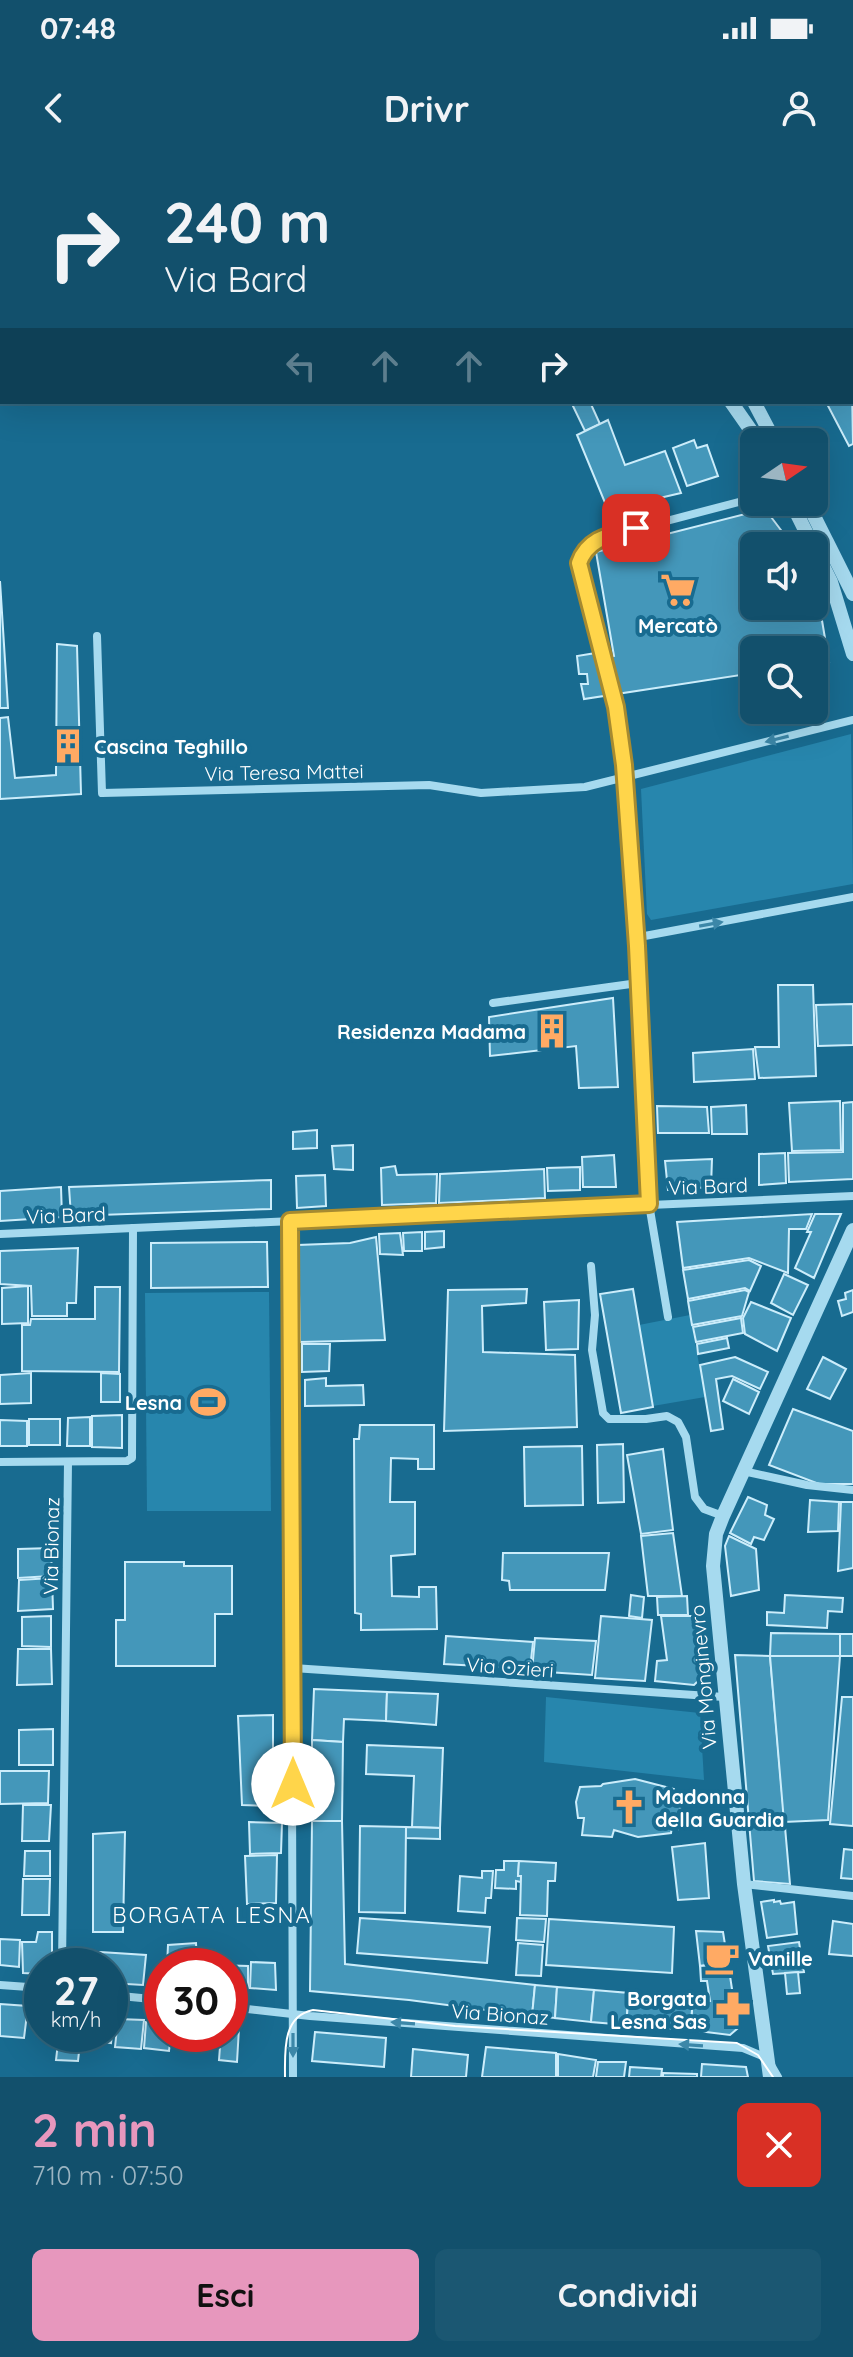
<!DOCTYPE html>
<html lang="it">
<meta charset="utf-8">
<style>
:root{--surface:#12506c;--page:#1b5772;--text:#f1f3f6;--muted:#9cb5c2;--line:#31677f;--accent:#e797bd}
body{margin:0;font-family:Quicksand,sans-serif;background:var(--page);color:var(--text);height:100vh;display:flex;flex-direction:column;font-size:30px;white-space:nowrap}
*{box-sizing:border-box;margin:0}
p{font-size:26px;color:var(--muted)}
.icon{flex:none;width:44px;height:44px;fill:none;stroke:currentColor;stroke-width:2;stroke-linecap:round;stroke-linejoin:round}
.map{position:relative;height:1917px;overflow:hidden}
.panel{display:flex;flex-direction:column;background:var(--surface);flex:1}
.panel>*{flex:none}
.hud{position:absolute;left:0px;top:0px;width:854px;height:244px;box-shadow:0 8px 32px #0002,0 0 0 2px var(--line);background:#12506c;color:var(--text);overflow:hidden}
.needle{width:52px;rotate:77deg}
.buttons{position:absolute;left:740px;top:268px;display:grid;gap:16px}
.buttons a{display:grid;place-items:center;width:88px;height:88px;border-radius:12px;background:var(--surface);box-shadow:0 8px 32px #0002,0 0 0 2px var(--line);font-size:40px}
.speed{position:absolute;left:24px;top:1788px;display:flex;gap:16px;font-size:40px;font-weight:700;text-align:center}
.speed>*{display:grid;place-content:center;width:104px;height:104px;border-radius:50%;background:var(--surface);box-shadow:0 8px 32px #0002,0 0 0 2px var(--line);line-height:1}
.speed small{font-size:20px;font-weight:400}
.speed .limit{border:12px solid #d22;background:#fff;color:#111}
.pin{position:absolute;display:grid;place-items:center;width:68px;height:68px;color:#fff;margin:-34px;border-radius:16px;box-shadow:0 4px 12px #0006}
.me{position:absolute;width:88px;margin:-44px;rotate:0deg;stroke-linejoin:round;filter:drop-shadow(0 0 6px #0008)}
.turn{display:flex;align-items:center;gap:28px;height:168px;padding:0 32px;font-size:36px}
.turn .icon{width:104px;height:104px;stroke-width:2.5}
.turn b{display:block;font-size:56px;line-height:68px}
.lanes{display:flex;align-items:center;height:76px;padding:0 32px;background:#0003;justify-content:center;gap:40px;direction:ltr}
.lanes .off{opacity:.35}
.round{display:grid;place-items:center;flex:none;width:84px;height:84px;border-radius:12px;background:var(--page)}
.overview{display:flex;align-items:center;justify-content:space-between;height:136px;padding:0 32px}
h1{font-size:48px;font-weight:700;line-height:60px;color:var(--accent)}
.action{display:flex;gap:16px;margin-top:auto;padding:16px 32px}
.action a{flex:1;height:92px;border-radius:12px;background:var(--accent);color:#111;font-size:32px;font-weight:700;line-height:92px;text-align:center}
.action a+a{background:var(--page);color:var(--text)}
.status{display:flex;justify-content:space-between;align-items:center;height:56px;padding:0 40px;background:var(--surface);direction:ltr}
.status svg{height:22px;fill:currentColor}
header{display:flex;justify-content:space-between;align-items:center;height:104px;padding:0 32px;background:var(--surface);font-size:36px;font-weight:700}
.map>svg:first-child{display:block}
.green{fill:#2786ad}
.building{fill:#4497ba;stroke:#ccedfb;stroke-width:2}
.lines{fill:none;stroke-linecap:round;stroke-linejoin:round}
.minor{stroke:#a6daef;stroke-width:8}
.tertiary{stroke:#a6daef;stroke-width:14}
.tram{stroke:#fff;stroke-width:2}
.rail-casing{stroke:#fff;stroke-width:8}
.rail{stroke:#186b90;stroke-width:5;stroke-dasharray:15;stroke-linecap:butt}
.oneway{fill:#3c87a8}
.route-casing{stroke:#a68a30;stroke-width:20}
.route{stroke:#ffd54a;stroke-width:14}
.labels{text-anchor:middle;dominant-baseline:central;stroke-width:8;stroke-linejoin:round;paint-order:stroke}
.poi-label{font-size:20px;font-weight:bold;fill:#fff;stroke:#186b90;text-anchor:start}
.street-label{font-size:20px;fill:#fff;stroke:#186b90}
.neighbourhood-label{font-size:22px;letter-spacing:2px;fill:#fff;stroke:#186b90}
</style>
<div class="status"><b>07:48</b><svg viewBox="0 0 49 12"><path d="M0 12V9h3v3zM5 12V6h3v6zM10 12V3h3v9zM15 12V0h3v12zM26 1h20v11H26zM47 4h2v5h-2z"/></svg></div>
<header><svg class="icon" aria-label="back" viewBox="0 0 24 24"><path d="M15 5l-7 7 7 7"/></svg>Drivr<svg class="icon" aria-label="person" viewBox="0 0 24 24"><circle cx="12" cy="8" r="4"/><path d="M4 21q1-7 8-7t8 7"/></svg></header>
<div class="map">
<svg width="853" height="1917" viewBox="0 0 853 1917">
<rect width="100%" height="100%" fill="#186b90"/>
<g class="green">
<polygon points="851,574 853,724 651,760 647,754 641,629"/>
<polygon points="269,1132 271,1351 147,1351 145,1133"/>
<polygon points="690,1155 705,1237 653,1246 639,1165"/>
<polygon points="546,1537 700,1553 704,1620 544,1602"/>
</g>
<g class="building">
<polygon points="852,229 853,284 849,286 826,242 852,242"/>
<polygon points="571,242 590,242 600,264 585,271"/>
<polygon points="608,260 625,305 665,291 681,333 608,350 577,275"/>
<polygon points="694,280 697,288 707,285 718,316 687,326 673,288"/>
<polygon points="765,349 793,386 754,386 754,446 814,446 814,413 829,502 814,504 814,490 754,490 754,513 584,539 581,524 588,524 587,514 579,514 577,496 596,493 597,499 614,496 596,392"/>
<polygon points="0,421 8,548 0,548"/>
<polygon points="57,484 77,486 81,634 0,639 0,558 8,557 15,618 56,615"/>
<polygon points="778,825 813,825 816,916 759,918 755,887 779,887"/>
<polygon points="613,838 618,927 579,928 576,886 490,896 489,857"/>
<polygon points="853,844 853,885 818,886 816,845"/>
<polygon points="753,889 755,919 694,922 693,893"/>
<polygon points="840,941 841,990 792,991 789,943"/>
<polygon points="853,942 853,1019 789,1022 788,993 843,992 843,943"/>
<polygon points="746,945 747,974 712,974 711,947"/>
<polygon points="657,946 707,947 709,973 658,973"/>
<polygon points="317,970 317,988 293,989 293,972"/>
<polygon points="353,985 353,1010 334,1009 332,986"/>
<polygon points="785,993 786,1023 759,1025 759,994"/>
<polygon points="614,995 616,1027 583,1027 582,997"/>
<polygon points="712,999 711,1027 668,1030 665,1001"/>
<polygon points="395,1006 397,1015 437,1014 436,1043 382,1045 381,1008"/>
<polygon points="580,1007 580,1030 548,1031 547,1008"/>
<polygon points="544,1009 545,1038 439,1043 440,1014"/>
<polygon points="325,1015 326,1046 297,1048 296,1016"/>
<polygon points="271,1020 271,1049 71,1056 69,1027"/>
<polygon points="61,1027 62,1057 0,1061 0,1031"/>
<polygon points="812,1054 806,1069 789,1069 788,1113 749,1098 683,1108 677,1062"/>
<polygon points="815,1054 841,1054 814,1118 795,1108 811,1072 807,1072"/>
<polygon points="444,1071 444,1087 425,1089 425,1072"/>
<polygon points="422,1072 422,1091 404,1091 403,1073"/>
<polygon points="400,1073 403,1095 380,1094 379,1074"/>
<polygon points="376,1077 385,1180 300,1182 298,1085 350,1083"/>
<polygon points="267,1082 268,1127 151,1128 151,1083"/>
<polygon points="78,1088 76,1143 67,1143 67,1156 32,1156 31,1126 0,1124 0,1091"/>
<polygon points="749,1100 761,1106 750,1131 745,1128 688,1139 683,1110"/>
<polygon points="784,1114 808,1125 793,1155 771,1143"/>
<polygon points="28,1126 28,1163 2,1164 2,1128"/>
<polygon points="95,1127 120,1127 119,1212 22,1211 22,1165 30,1165 31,1159 95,1159"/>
<polygon points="527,1129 526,1143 482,1146 483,1192 575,1195 577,1267 444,1271 448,1130"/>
<polygon points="633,1129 653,1247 621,1253 600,1134"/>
<polygon points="745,1130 749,1132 742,1156 692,1165 688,1141"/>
<polygon points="853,1130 853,1152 842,1156 838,1141 846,1139 845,1133"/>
<polygon points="579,1140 578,1189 546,1190 544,1142"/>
<polygon points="751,1142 791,1158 777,1191 745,1174 743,1158"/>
<polygon points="741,1158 743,1173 696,1182 693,1167"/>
<polygon points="727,1178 729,1188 698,1194 697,1184"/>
<polygon points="302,1184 330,1184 329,1211 302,1212"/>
<polygon points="735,1197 768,1212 760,1229 732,1216 716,1219 723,1269 711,1271 700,1205"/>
<polygon points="823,1197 846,1209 830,1239 807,1229"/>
<polygon points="31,1213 31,1243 0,1244 0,1215"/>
<polygon points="101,1213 120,1214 120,1242 101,1242"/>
<polygon points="326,1218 326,1226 363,1225 364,1245 305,1246 305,1220"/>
<polygon points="733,1219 759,1232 749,1254 723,1241"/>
<polygon points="793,1249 853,1271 853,1324 819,1324 769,1305"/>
<polygon points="122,1255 122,1288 92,1287 92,1256"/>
<polygon points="90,1257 90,1286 67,1286 68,1258"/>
<rect x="29" y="1259" width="31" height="26"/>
<polygon points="0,1260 27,1261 27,1286 0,1286"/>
<polygon points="360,1265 434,1265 434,1309 418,1309 418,1299 391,1298 390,1342 415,1342 415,1394 391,1396 392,1436 419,1437 419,1427 436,1427 437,1469 361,1470 361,1454 355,1453 354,1279 359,1279"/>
<polygon points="623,1284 624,1342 598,1343 597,1285"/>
<polygon points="582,1286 583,1345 525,1346 524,1287"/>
<polygon points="663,1289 673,1370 641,1374 627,1295"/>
<polygon points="748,1337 767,1345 765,1355 774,1359 764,1380 754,1377 751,1384 730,1373"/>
<polygon points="810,1340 839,1342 838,1371 808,1372"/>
<polygon points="841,1342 853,1342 853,1408 838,1411"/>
<polygon points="673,1373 682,1436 648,1436 641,1376"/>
<polygon points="729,1376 756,1389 759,1430 731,1436 725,1386"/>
<polygon points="52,1388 51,1416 18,1418 18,1389"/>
<polygon points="503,1393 609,1393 605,1430 510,1430 509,1421 502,1420"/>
<polygon points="125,1402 184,1402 184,1406 232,1406 232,1454 215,1454 215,1506 116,1506 116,1460 125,1460"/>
<polygon points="52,1418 53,1449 18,1451 19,1420"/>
<polygon points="631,1435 644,1437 642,1458 629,1456"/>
<polygon points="785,1435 843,1438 842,1452 828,1451 827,1468 767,1465 767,1452 784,1453"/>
<polygon points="687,1436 688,1455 658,1455 657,1437"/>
<polygon points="51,1456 51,1487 22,1486 22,1457"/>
<polygon points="601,1456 652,1460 645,1521 595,1518"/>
<polygon points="661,1456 694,1456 700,1519 694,1525 655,1521 657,1501 667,1500"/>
<polygon points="771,1473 840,1474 840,1496 770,1496"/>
<rect x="840" y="1474" width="13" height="22"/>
<polygon points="446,1476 533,1482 530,1509 444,1504"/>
<polygon points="535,1478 596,1481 592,1515 532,1511"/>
<polygon points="18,1489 51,1489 52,1524 17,1525"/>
<polygon points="735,1495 770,1496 790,1724 754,1721"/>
<polygon points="770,1496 840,1496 828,1660 784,1662"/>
<polygon points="314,1529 387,1532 386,1561 344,1559 343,1582 312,1580"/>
<polygon points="387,1532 438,1534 436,1565 386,1561"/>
<polygon points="842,1537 853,1537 853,1666 830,1664"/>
<polygon points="273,1555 273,1646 242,1645 238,1556"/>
<polygon points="53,1569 53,1605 19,1605 19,1570"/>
<polygon points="312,1580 343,1582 342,1661 312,1661"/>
<polygon points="367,1585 443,1588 440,1668 412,1667 414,1616 366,1614"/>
<polygon points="0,1611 49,1611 48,1643 0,1644"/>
<polygon points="635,1619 674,1629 675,1638 679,1639 681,1651 681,1663 678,1669 672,1667 671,1673 638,1677 614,1670 612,1677 582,1675 584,1658 578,1658 576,1642 580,1627 601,1626 603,1624"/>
<polygon points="23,1645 51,1645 49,1681 22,1681"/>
<polygon points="312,1661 342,1661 345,1804 535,1825 532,1856 409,1840 310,1831"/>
<polygon points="249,1662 282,1663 281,1693 250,1694"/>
<polygon points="360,1666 406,1667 405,1753 359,1752"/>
<polygon points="406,1667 440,1668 440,1679 406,1678"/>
<polygon points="125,1672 123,1772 93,1772 93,1674"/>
<polygon points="705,1683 709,1738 678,1740 672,1687"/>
<polygon points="844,1689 853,1690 853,1719 841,1718"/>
<polygon points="25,1691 50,1691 50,1716 24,1716"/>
<polygon points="277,1695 276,1743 247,1744 245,1696"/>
<polygon points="504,1701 519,1701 518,1716 521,1716 521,1722 516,1721 516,1729 495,1728 496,1710 504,1710"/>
<polygon points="519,1701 556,1703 555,1721 548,1721 547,1756 520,1755 521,1716 518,1716"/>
<polygon points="482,1711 493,1711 491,1738 486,1738 485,1753 458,1751 460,1716 482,1718"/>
<polygon points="23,1719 50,1719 49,1755 22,1755"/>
<polygon points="774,1740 774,1742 780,1741 781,1744 794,1742 797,1774 767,1778 761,1742"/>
<polygon points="360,1758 490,1767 487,1803 357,1793"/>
<polygon points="517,1758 546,1759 544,1782 516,1780"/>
<polygon points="549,1759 674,1767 672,1813 546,1805"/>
<polygon points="833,1761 853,1764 853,1796 829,1794"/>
<polygon points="696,1771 723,1772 728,1803 700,1806"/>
<polygon points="38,1772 52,1772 52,1806 42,1806 42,1814 23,1813 22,1782 36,1782"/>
<polygon points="0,1779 20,1780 19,1807 0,1805"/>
<polygon points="799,1782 804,1812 773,1814 768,1786"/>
<polygon points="196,1783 197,1803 212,1806 167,1806 168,1785"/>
<polygon points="518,1783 543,1785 541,1816 516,1815"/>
<polygon points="100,1792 146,1795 143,1825 110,1823 110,1806 99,1806"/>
<polygon points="251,1802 275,1803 276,1830 250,1828"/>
<polygon points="728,1803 738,1868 730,1875 690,1870 693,1840 710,1841 707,1821 701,1821 700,1806"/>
<polygon points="216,1805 248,1806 248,1833 230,1833 230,1806"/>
<polygon points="798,1812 800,1833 787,1834 785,1813"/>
<polygon points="535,1825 557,1827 555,1858 532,1856"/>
<polygon points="557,1827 594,1830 591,1862 555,1858"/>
<polygon points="594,1830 629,1833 626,1865 591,1862"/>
<polygon points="629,1833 693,1840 690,1870 626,1865"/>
<polygon points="0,1844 28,1846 24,1878 0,1876"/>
<polygon points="110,1858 114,1858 111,1883 82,1879 83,1874 110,1874"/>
<polygon points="118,1859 144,1860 141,1889 115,1887"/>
<polygon points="146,1862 162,1864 162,1874 171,1874 169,1891 144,1888"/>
<polygon points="230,1868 239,1868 237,1902 219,1900 221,1874 230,1874"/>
<polygon points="315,1872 386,1878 384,1907 312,1901"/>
<polygon points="59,1874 81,1874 78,1901 56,1900"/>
<polygon points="173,1874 194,1874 192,1883 173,1881"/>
<polygon points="197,1874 218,1874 218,1886 195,1885"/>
<polygon points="486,1887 556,1893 556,1917 482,1917"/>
<polygon points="413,1889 468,1895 466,1917 411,1917"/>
<polygon points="558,1894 596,1900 593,1917 558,1917"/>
<polygon points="598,1902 626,1902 624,1917 596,1917"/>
<polygon points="702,1904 746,1907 748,1917 701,1917"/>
<polygon points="630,1907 662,1909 661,1917 629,1917"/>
<polygon points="663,1913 697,1914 697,1917 663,1917"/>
</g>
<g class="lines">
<g class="minor">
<polyline points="852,14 853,14"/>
<polyline points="97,476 102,633 429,625 481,633 585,627 853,560"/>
<polyline points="634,778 853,737"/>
<polyline points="493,843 638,823"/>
<polyline points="290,1061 293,1917"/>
<polyline points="0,1074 853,1036"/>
<polyline points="591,1106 595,1155 592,1190 603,1253 609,1259 646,1259 667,1256 678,1262 686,1277 695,1337 704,1349 723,1356"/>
<polyline points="668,1157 649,1044 637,786 623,603 613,534 579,403 584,390 598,379 754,338"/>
<polyline points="0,1302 127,1301 132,1298 133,1068"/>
<polyline points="743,1311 807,1325 853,1330"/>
<polyline points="293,1508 724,1537"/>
<polyline points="744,1724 853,1736"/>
<polyline points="62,1806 68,1302"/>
<polyline points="0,1825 42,1828"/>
<polyline points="110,1835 162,1840"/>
<polyline points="230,1847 310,1856 743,1888 767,1898 778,1917"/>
</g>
<g class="tertiary">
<polyline points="594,0 596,2"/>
<polyline points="750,2 751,0"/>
<polyline points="731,242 759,282"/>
<polyline points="754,242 775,282"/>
<polyline points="791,342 831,422 853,494"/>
<polyline points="807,342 853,434"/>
<polyline points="770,1917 744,1724 713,1406 716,1374 723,1356 853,1070"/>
</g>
<path class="tram" d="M285,1917C285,1892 282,1856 313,1850L455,1866L737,1883L758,1895L773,1917"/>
<g class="rail-casing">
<g id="rail">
<polyline points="20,2 20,0"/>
<polyline points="0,62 2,56"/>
<polyline points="0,87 2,81"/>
</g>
</g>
<use href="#rail" class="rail"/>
</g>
<defs><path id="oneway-solid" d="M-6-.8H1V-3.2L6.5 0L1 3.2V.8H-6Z" transform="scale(2)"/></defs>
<g class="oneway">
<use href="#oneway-solid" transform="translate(777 579) rotate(166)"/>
<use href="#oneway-solid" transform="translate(711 764) rotate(-10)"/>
<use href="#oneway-solid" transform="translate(403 1863) rotate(-176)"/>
<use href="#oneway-solid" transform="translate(293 1885) rotate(90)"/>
<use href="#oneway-solid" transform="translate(691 1885) rotate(-176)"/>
</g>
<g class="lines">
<g class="route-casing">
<path id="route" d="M293,1624L290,1061L649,1044L637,786L624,605L616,547L579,403C588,377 612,375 636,368"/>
</g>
<use href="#route" class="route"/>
</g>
<defs>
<g id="supermarket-bare" transform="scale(2.76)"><path d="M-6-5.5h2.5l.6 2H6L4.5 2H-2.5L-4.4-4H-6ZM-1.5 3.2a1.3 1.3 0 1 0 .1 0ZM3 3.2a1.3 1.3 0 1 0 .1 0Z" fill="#ffaa64" stroke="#186b90" stroke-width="2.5" paint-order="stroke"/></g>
<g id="building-bare" transform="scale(2.76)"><path d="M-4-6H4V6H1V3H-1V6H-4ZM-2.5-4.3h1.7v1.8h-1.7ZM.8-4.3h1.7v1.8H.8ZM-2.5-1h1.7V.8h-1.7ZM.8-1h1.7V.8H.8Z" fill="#ffaa64" stroke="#186b90" stroke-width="2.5" paint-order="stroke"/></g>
<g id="stadium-bare" transform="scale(2.76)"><path d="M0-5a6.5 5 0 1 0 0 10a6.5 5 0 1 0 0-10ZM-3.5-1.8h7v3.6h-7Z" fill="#ffaa64" stroke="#186b90" stroke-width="2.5" paint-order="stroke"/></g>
<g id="church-bare" transform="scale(2.76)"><path d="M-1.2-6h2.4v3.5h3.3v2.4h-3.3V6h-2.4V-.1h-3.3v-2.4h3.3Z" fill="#ffaa64" stroke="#186b90" stroke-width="2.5" paint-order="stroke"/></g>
<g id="cafe-bare" transform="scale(2.76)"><path d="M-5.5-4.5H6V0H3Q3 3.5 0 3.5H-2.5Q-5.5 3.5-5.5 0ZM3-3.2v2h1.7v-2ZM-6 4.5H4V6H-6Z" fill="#ffaa64" stroke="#186b90" stroke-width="2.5" paint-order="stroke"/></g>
<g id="pharmacy-bare" transform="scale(2.76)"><path d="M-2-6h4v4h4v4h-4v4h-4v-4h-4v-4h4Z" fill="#ffaa64" stroke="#186b90" stroke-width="2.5" paint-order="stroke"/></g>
</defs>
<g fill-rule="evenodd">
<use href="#supermarket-bare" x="678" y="430"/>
<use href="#building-bare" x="68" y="586"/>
<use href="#building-bare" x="552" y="871"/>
<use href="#stadium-bare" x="208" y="1242"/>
<use href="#church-bare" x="629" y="1647"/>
<use href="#cafe-bare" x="722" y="1798"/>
<use href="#pharmacy-bare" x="733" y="1849"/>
</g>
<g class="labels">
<g class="poi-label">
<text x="678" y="465" text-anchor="middle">Mercatò</text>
<text x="94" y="586">Cascina Teghillo</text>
<text x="526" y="871" text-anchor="end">Residenza Madama</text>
<text x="182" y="1242" text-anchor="end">Lesna</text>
<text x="655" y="1636">Madonna<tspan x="655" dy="23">della Guardia</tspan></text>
<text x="748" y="1798">Vanille</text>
<text x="707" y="1838" text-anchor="end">Borgata<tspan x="707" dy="23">Lesna Sas</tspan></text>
</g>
<g class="street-label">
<text transform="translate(284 612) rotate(-1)">Via Teresa Mattei</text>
<text transform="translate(708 1026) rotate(-2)">Via Bard</text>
<text transform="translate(66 1055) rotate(-2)">Via Bard</text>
<text transform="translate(51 1386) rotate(-89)">Via Bionaz</text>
<text transform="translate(510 1507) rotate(4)">Via Ozieri</text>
<text transform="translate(703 1517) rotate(-95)">Via Monginevro</text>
<text transform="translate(500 1854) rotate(4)">Via Bionaz</text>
</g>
<g class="neighbourhood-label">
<text x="212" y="1755">BORGATA LESNA</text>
</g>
</g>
</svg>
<div class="buttons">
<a><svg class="needle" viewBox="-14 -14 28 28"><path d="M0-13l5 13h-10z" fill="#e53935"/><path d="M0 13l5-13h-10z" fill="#9cb5c2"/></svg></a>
<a><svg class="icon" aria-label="sound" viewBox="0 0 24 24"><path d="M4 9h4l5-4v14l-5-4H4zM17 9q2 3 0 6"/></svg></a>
<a><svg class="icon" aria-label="search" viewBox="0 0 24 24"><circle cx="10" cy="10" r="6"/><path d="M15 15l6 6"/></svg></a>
</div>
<div class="speed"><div>27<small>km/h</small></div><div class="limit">30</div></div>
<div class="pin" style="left:636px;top:368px;background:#d93025"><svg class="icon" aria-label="arrive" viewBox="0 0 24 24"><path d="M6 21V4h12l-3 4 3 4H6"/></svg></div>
<svg class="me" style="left:293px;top:1624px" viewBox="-20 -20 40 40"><circle r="19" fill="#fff"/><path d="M0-13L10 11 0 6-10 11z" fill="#ffd54a"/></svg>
<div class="hud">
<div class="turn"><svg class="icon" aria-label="right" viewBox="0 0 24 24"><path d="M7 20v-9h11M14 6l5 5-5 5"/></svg><div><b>240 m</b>Via Bard</div></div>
<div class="lanes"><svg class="icon off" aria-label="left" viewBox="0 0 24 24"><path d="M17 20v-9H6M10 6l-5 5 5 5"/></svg><svg class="icon off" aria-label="ahead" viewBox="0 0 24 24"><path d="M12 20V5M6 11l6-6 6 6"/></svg><svg class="icon off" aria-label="ahead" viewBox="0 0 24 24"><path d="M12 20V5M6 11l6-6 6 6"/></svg><svg class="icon" aria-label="right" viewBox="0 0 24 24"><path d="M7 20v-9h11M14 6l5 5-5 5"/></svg></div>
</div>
</div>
<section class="panel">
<div class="overview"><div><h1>2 min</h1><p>710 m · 07:50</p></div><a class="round" style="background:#d93025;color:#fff"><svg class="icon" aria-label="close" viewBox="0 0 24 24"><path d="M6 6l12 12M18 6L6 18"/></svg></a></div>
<div class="action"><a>Esci</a><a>Condividi</a></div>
</section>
